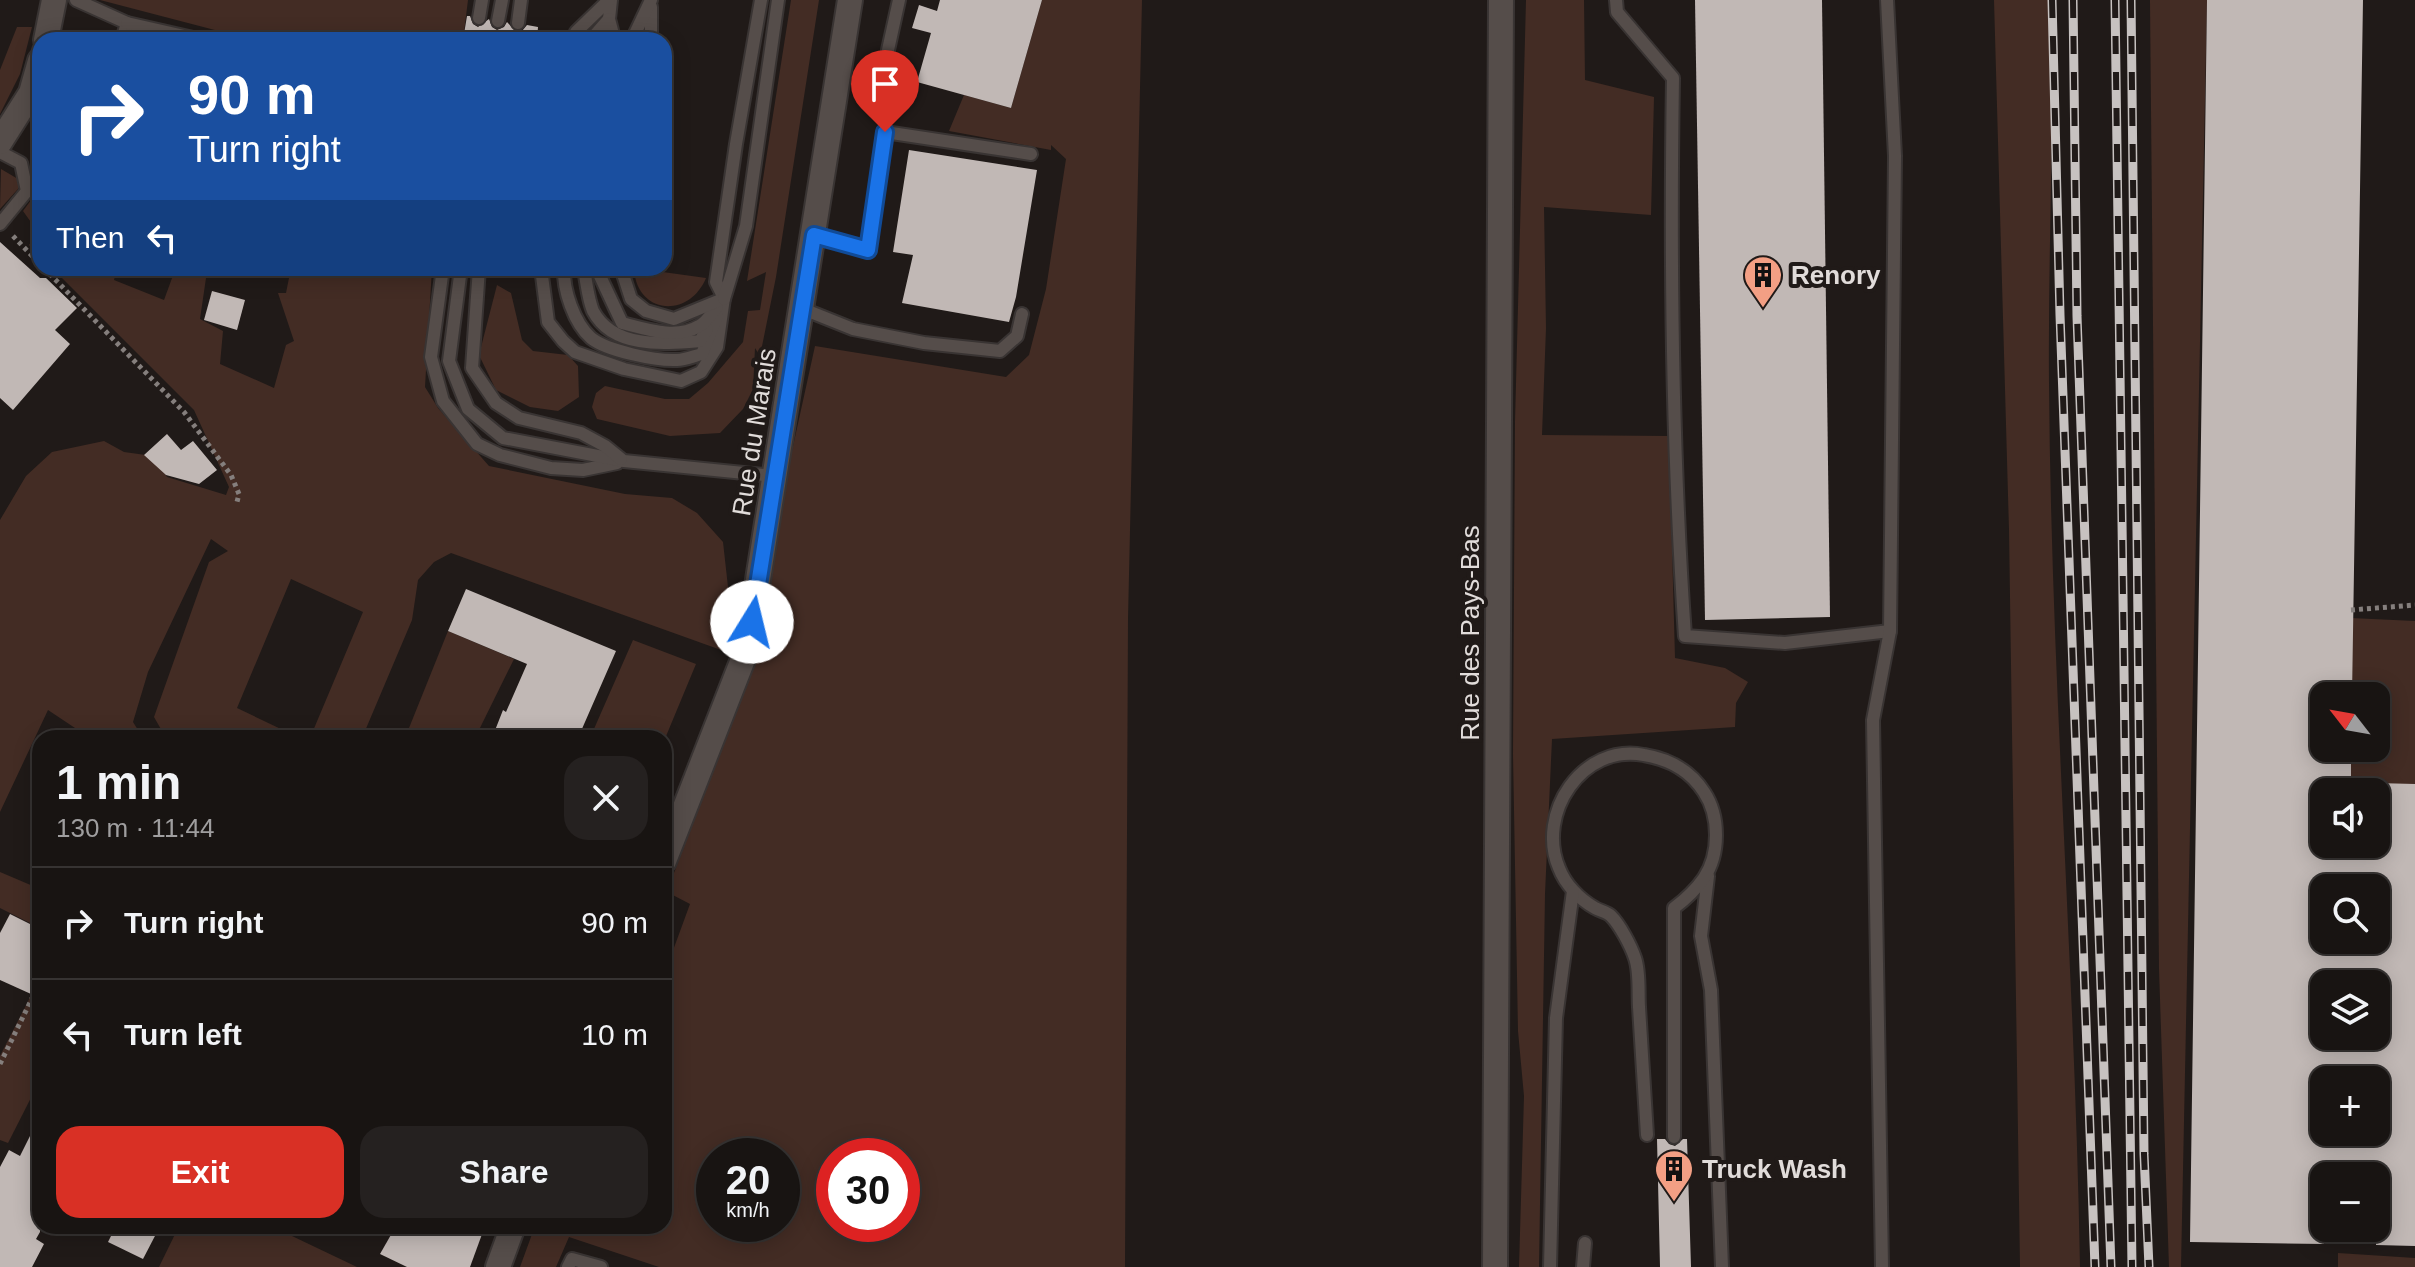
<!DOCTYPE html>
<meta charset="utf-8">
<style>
:root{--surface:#181412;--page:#252120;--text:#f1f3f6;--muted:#9f9e9f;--line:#363332;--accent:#d93025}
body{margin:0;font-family:Helvetica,sans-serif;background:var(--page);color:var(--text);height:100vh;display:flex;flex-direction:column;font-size:30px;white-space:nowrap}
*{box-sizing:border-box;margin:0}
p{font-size:26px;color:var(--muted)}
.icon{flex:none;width:44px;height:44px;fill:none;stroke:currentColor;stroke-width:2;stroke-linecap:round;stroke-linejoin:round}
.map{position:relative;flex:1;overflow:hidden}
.side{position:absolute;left:32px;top:730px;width:640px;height:504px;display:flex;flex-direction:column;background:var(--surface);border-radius:24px;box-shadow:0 4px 20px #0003,0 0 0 2px var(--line)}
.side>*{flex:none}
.guide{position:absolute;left:32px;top:32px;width:640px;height:244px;border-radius:24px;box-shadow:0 4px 20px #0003,0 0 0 2px var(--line);background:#1a4fa0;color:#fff;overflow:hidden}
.needle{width:52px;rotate:301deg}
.tools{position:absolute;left:2310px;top:682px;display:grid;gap:16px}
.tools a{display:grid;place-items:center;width:80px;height:80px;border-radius:16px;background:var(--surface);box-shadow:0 4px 20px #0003,0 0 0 2px var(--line);font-size:40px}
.speed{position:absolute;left:696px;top:1138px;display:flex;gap:16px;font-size:40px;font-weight:700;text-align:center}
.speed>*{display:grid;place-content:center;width:104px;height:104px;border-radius:50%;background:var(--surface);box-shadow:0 4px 20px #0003,0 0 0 2px var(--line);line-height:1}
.speed small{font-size:20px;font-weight:400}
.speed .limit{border:12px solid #d22;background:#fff;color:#111}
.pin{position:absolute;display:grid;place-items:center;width:68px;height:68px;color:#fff;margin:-82px -34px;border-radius:50% 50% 50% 0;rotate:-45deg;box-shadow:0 0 8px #0007}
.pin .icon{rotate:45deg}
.me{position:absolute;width:88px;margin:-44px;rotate:9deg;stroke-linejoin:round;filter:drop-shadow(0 0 6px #0008)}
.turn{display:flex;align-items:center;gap:28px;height:168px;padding:0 24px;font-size:36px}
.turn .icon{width:104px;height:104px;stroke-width:2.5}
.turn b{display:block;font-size:56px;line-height:68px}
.then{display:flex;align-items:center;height:76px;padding:0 24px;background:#0003;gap:16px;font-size:30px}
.round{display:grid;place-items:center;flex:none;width:84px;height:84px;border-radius:24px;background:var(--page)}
.head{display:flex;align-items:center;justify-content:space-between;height:136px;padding:0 24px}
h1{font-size:48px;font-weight:700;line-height:60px}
.button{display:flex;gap:16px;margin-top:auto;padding:16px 24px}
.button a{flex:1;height:92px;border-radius:24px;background:var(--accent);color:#fff;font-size:32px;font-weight:700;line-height:92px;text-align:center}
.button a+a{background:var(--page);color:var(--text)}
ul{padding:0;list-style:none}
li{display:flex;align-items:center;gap:24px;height:112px;padding:0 24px;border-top:2px solid var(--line)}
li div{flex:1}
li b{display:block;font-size:30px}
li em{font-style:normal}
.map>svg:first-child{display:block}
.green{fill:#432c24;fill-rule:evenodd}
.building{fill:#c1b8b5;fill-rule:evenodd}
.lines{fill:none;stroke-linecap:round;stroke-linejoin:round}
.lane-casing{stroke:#393433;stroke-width:16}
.street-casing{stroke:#393433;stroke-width:28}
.secondary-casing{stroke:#393433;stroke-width:28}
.path{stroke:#857f7d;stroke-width:5;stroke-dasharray:4 4;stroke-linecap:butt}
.lane{stroke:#554d4a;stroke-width:12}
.street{stroke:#554d4a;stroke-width:24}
.secondary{stroke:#554d4a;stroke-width:24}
.rail-casing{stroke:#c7c2c0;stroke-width:9}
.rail{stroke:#201a18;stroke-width:6;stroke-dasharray:18;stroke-linecap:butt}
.route-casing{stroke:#114b97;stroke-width:20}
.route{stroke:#1a73e8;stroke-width:14}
.labels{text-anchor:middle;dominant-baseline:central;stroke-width:8;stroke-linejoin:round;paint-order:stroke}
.poi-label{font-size:26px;font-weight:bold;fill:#e1dcda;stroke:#201a18;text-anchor:start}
.street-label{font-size:26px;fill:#e1dcda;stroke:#201a18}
</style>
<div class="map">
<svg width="2415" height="1267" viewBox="0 0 2415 1267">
<rect width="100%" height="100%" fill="#201a18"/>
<g class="green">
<polygon points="100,0 468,0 463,40 253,40"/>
<polygon points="791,0 819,0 776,277 760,356 755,348 753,389 743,409 720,433 670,436 597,419 592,407 596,393 605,386 665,399 689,399 708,383 743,342 748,311 760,310 766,272 747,281"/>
<path d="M1042,0H1142L1128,619L1125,1267H659L569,1237L556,1267H520L535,1226H664V975L690,904L667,892L751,664L790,460L815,346L1006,377L1029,355L1046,289L1066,159L1051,145V150L949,131L964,95L1011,108ZM714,1156H782V1224H714ZM834,1156H902V1224H834Z"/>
<polygon points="1526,0 1584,0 1585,80 1654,97 1651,215 1544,207 1546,328 1542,435 1669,436 1675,658 1725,668 1748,682 1736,703 1735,727 1552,739 1545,894 1539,1267 1519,1267 1524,1096 1518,1031 1513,754 1515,422"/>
<path d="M1994,0H2052C2054,127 2048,255 2049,382C2051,677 2075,972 2080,1267H2020L2009,530Z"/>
<polygon points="2150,0 2207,0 2181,1267 2169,1267 2159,969"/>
<polygon points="17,27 32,27 20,74 0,114 0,70"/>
<polygon points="1,169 18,179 18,189 0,209"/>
<polygon points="40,188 40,256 29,245 38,232 23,211"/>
<polygon points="52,268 117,268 114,280 164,300 175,270 206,278 200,319 223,331 220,364 274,388 286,345 294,341 278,293 286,293 291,268 432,268 425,387 438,408 489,466 625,494 672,498 697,513 723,542 729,596 734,601 735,655 451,553 434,562 418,580 412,620 362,738 310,738 363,612 291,579 237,708 283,730 294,738 234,738 226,734 192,737 162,731 154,717 209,562 228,551 211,539 148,672 133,722 143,738 90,738 48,710 0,812 0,520 26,476 52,452 104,441 124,452 153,456 167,477 226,495 229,487 194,410"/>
<path d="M634,268L706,278C689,319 636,315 634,268Z"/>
<polygon points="497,285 511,293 522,340 533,351 568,355 578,366 579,397 558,411 530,407 496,390 479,355"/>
<polygon points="2351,618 2415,621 2415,794 2347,792 2348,748 2376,748 2376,696 2349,696"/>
<polygon points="448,631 514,659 475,738 405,738"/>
<polygon points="633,640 696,664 664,741 664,738 590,738"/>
<polygon points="0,872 40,889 40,928 0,908"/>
<polygon points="40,978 40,1080 8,1143 0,1140 0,1056"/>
<polygon points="179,1226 271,1226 357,1267 159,1267"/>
<polygon points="2338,1253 2415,1258 2415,1267 2338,1267"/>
</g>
<g class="building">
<polygon points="940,0 1042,0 1011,108 917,82 931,33 912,28 919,5 937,11"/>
<polygon points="1695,0 1822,0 1830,617 1705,620"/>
<path d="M2207,0H2363L2352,696H2324V748H2351V792H2324V844H2376V783L2415,784V1246L2376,1245V1176H2324V1244L2190,1242ZM2324,888H2376V940H2324ZM2324,984H2376V1036H2324ZM2324,1080H2376V1132H2324Z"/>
<polygon points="467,16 470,16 473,24 478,27 489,19 492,27 497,30 504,27 507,22 516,32 522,31 527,25 538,27 537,40 463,40"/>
<polygon points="909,150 1037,170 1016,297 1009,322 902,303 913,255 893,252"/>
<polygon points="0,242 40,278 46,278 77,308 55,330 70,344 13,410 0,398"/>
<polygon points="212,291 245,300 237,330 204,320"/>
<polygon points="167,434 181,450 193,441 217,470 199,484 166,475 144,455"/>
<polygon points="466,589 616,651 578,738 492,738 503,710 506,712 527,664 448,631"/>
<polygon points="10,914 40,929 40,975 31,994 0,980 0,933"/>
<polygon points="40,1116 40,1232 36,1239 44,1244 32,1267 0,1267 0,1167 9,1150 20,1156"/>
<polygon points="1657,1139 1665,1139 1669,1144 1675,1146 1683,1139 1687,1139 1691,1267 1660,1267"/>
<polygon points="116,1226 139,1226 156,1234 143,1259 108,1242"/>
<polygon points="396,1226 485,1226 470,1267 407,1267 380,1254"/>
</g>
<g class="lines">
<g class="lane-casing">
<g id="lane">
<polyline points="76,0 127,23 122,40"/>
<polyline points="611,0 609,19 614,38"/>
<polyline points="899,0 888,50 889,66 902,81 899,91"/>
<path d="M1616,0L1617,12L1673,78C1670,264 1672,450 1685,636L1785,643L1890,631"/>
<polyline points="651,7 651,40"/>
<polyline points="479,18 482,0"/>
<polyline points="498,21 502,0"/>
<polyline points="127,23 202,40"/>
<polyline points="518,23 521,0"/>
<polyline points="576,32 609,0"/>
<polyline points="595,35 609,19"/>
<polyline points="632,40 651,0"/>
<polyline points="0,152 21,163 27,191 0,224"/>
<polyline points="814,235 868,250 885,132 1031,154"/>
<polyline points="443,268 431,357 443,401 477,444 500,455 551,468 583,470 617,463"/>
<polyline points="461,268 449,361 468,409 503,438 624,461 774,476"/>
<polyline points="479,268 472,368 496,403 519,418 581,433 605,446 621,459"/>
<polyline points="541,268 548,322 563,341 575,352 624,369 681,381 701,372 717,347 724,298 716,282 736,144 761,0"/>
<path d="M564,268C563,290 574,323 591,338C607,351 656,361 677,360C685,360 694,356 702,354L717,316"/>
<path d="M584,268C586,281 588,299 593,311C613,349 664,344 700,341L707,329"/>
<path d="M601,268L600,276L622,323C646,329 676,340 699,326C706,323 712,313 717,307"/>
<polyline points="621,268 631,299 646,311 674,319 718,301"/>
<polyline points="724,299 746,226 778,0"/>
<polyline points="803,309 853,329 924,343 1000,351 1017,336 1022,314"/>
<polyline points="1708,876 1701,936 1711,990 1722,1267"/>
<path d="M1647,1135C1644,1092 1642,1050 1639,1007C1638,992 1640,972 1635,958C1631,946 1620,925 1611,916C1607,912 1600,911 1595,908C1579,899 1565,884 1559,868C1536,814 1582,743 1644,755C1668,759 1690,770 1704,792C1720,816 1720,854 1704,878C1695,891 1686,899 1674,908V1137"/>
<polyline points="568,1267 572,1259 601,1267"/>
<polyline points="1550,1267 1556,1018 1573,891"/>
<polyline points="1583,1267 1585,1243"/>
<polyline points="1882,1267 1873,720 1890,631 1895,156 1887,0"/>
</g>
</g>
<g class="street-casing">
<g id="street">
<polyline points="46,40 54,0"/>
<polyline points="0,142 31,93 40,61"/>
<polyline points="664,861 747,649 850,0"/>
<polyline points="498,1267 513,1226"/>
</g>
</g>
<g class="secondary-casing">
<polyline id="secondary" points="1495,1267 1501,0"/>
</g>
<g class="path">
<polyline points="13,236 40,264"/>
<polyline points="44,268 184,412 231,475 239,494 237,502"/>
<polyline points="2351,610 2415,605"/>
<polyline points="0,1064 40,982"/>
</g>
<use href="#lane" class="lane"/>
<use href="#street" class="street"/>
<use href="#secondary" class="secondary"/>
<g class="rail-casing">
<g id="rail">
<polyline points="2052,0 2060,315 2095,1267"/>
<polyline points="2073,0 2077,316 2111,1267"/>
<polyline points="2115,0 2132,1267"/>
<polyline points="2131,0 2144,1154 2149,1267"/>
</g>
</g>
<use href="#rail" class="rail"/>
</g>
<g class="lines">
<g class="route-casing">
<polyline id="route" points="752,622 814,235 868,250 885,132"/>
</g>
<use href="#route" class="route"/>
</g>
<defs>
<g id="building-pin" transform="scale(2)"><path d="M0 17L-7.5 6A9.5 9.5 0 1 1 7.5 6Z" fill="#f39f84" stroke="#201a18"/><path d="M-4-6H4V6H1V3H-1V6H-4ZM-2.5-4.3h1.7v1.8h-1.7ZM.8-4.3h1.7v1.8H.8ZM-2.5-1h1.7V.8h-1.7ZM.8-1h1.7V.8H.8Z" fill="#111"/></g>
</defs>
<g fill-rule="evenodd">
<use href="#building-pin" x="1763" y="275"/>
<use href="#building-pin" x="1674" y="1169"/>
</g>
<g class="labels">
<g class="poi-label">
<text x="1791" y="275">Renory</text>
<text x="1702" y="1169">Truck Wash</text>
</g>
<g class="street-label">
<text transform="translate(754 432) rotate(-81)">Rue du Marais</text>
<text transform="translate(1470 633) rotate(-90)">Rue des Pays-Bas</text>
</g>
</g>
</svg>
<div class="tools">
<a><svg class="needle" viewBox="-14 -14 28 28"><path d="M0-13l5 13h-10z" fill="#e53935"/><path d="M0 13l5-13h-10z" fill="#9f9e9f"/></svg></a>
<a><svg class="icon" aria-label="sound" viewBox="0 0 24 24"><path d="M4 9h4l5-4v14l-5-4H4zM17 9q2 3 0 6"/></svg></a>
<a><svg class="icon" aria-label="search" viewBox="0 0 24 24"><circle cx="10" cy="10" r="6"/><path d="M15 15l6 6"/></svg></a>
<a><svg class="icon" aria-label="layers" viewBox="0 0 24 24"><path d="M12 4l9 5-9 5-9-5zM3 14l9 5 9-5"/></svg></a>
<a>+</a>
<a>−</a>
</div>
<div class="speed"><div>20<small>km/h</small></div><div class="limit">30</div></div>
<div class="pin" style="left:885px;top:132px;background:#d93025"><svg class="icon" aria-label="arrive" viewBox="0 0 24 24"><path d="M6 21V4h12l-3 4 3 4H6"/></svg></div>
<svg class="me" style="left:752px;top:622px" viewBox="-20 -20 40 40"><circle r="19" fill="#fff"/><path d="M0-13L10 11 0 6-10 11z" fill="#1a73e8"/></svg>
<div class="guide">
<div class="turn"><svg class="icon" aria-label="right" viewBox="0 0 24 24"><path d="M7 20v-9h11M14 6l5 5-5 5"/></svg><div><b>90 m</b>Turn right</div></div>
<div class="then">Then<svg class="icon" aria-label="left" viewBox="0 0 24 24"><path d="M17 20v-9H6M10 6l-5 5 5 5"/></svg></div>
</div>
<section class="side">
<div class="head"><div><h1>1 min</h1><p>130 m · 11:44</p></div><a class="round"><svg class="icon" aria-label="close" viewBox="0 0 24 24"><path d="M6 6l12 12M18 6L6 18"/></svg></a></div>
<ul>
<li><svg class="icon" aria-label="right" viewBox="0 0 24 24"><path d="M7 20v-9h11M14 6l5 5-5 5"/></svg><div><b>Turn right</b></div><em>90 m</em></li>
<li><svg class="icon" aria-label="left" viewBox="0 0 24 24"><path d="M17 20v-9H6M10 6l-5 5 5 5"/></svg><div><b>Turn left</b></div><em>10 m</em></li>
</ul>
<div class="button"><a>Exit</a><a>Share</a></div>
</section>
</div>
